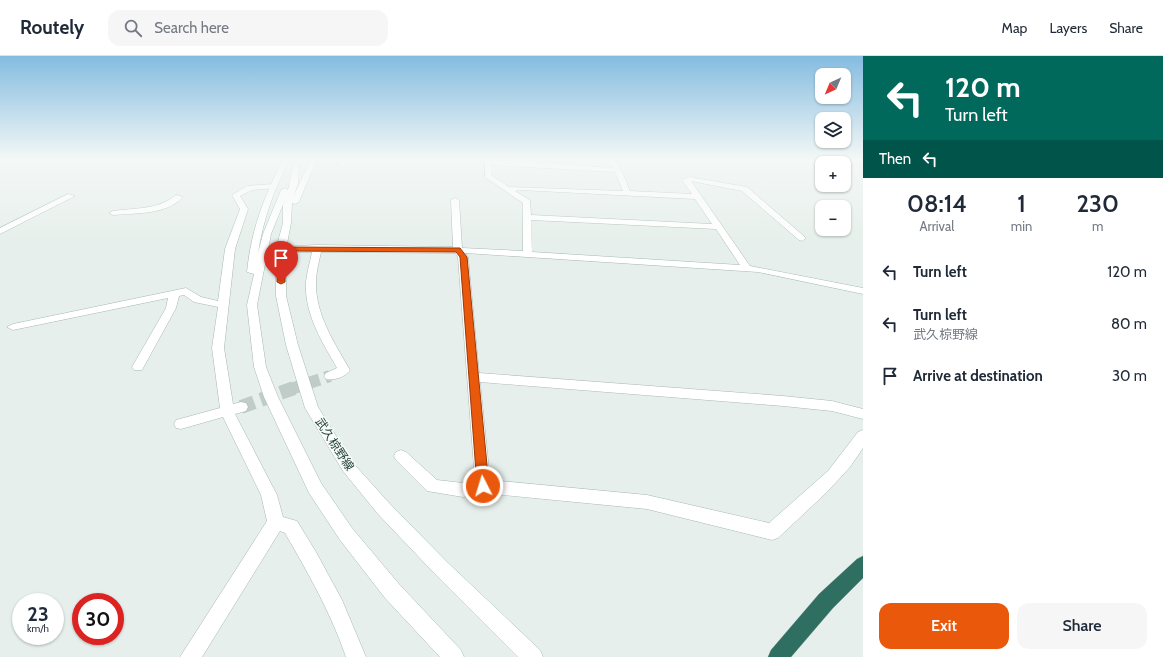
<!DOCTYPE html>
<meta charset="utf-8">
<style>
:root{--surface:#fff;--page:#f6f6f7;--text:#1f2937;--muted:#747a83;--line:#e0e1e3;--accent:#ea580c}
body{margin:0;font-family:Cabin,"Noto Sans JP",sans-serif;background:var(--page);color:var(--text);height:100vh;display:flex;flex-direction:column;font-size:15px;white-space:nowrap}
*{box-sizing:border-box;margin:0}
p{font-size:13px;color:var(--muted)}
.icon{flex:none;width:22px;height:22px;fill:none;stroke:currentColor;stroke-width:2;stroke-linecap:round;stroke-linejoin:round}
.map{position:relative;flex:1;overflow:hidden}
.sheet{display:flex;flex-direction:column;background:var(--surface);width:300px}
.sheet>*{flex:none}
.top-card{background:#00695c;color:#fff;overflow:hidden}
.needle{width:26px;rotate:224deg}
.tools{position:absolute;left:815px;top:12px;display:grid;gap:8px}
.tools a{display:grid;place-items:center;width:36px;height:36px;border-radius:8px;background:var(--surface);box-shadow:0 1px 3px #0004;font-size:20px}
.speed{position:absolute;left:12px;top:537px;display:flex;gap:8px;font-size:20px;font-weight:700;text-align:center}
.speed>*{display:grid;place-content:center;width:52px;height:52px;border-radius:50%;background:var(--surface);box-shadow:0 1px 3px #0004;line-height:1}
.speed small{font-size:10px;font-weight:400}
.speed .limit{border:6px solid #d22;background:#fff;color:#111}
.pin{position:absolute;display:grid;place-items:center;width:34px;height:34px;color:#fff;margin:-41px -17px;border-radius:50% 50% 50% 0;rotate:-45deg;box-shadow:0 0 4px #0007}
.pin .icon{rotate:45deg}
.me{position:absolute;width:44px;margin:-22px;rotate:355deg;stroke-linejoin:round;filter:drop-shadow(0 0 3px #0008)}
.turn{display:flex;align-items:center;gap:14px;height:84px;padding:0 16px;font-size:18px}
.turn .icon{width:52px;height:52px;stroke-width:2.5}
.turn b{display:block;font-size:28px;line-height:34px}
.then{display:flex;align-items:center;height:38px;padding:0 16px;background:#0003;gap:8px;font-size:15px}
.eta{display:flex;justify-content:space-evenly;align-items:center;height:68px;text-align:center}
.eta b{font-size:24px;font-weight:600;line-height:28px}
.cta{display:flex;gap:8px;margin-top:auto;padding:8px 16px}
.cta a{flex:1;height:46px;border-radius:12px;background:var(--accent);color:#fff;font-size:16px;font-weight:600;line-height:46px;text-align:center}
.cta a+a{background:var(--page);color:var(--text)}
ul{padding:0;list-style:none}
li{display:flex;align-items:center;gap:12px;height:52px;padding:0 16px}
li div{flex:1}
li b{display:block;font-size:15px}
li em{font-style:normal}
header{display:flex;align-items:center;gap:24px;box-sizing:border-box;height:56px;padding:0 20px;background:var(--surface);border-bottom:1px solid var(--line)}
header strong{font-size:19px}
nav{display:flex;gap:22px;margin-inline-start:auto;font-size:14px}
.search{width:280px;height:36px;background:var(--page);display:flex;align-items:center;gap:10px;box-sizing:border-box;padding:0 14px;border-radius:12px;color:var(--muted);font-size:15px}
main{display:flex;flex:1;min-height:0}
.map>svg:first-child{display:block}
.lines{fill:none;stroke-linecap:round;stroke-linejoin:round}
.street-tunnel-far1{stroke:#bfccc8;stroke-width:12;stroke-dasharray:12 6;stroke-linecap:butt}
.street-tunnel{stroke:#bfccc8;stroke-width:14;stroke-dasharray:14 7;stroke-linecap:butt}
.street-casing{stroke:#a8b8b2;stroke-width:1}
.secondary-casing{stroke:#a4bbb3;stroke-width:1}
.highway-casing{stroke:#c2cac8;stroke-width:1}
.street{fill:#fff;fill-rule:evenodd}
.secondary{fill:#fff;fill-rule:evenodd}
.highway{fill:#2f6f62;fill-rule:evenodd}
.route{fill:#ea580c;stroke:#983908}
.labels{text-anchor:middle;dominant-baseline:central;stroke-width:3;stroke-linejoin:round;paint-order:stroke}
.street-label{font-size:12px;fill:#24423a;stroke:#f7fbf9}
</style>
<header>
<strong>Routely</strong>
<div class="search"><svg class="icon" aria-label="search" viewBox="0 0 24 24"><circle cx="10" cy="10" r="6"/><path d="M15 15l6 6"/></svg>Search here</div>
<nav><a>Map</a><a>Layers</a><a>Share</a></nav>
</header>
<main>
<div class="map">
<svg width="863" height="601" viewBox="0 0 863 601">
<rect width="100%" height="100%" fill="#e6efeb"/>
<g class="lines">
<polyline class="street-tunnel-far1" points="291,333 330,320"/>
<polyline class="street-tunnel" points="241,351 294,332"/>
<g class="street-casing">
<g id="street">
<polygon points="6,103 17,103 0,109 0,105"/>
<polygon points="340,103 346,103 344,110 339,109"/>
<path d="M485,103L613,112L608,103H614L623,118L630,135L692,138L682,124L689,121L747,131L806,182L802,185L799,184L742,135L691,125L750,210L863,232V238L758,216L465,197L468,201L479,317L783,340L832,345L863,353V363L832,355L783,350L480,326L490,424L647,439L769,467L828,415L858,376L863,374V392L850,411L827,436L778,482L772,484L647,453L483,437L463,441L427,435L396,404L394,400L396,396L401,394L406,396L437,424L463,427L475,425L458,201L455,197L321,196C319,206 316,216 316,226C315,258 335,288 350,314C346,321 333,325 326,323L324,320L326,317L337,312C322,286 304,257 306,226C307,216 310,206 312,196H281L278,195V191L317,189L453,191L451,144L455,142L459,144L462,192L523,195V147L485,121ZM491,109L615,116L623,135L509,131L491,119ZM520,134L695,143L712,168L531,159L530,144L515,135ZM531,164L716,173L740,209L532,196Z"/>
<path d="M273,128H276V132L252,134L240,140L248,153L235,193L224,292L233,348L241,346L246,347L248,351L246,355L235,358L277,439L283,461L297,465L316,496L342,544L366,601H346C331,557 308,517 285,477L280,475L202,601H180L267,465L261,439L223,361L181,373L176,372L174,368L176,364L220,352L212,292L218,251L194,246L184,239L179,240L176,252L142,314H134L132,311L166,252L168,242L13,274L7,271L13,268L186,232L201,241L218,245L225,193L240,153L232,139L247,130Z"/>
<polygon points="68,138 75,140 0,178 0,172"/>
<path d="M176,139L183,141C167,159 135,157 113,159L109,157L113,155C134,152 159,154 176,139Z"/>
</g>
</g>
<g class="secondary-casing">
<path id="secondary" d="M284,103H290C274,133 263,164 258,197L263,178L281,134L285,132L288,134L293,110L296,108L299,110L298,128L293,141L311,103H317L299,146L295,148L292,147L291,167L286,193V240L298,289L318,351L353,407L390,448L447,506L540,594L543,601H518L435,518L378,458L343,415L305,352L286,289L276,240V193L283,167V149L286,141L271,178L257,249L266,311L278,341L321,427L352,472L399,528L461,594L464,601H440L385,542L340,484L309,437L264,341L254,311L247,249L254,218L247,216C251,175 264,139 284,103Z"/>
</g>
<g class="highway-casing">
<polygon id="highway" points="863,500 863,522 833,552 791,601 768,601 771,594 819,538 857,503"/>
</g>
<use href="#street" class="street"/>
<use href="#secondary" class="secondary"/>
<use href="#highway" class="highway"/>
</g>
<linearGradient id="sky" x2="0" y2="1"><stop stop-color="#84bce0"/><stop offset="0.55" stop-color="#f4f8f6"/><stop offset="1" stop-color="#f4f8f6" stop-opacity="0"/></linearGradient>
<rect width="863" height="188" fill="url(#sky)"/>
<polygon class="route" points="281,191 460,192 467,201 489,430 487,433 483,435 479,433 477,430 460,201 456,196 285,195 285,226 281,228 277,226 278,193"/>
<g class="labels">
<g class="street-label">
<text transform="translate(335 388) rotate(57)">武久椋野線</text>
</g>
</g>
</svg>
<div class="tools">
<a><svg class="needle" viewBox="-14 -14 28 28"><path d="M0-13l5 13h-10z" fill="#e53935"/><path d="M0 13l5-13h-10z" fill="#747a83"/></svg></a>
<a><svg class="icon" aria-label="layers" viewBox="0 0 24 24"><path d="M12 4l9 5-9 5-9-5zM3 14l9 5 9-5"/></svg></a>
<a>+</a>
<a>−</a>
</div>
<div class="speed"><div>23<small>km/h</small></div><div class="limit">30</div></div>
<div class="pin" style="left:281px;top:226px;background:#d93025"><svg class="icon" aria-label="arrive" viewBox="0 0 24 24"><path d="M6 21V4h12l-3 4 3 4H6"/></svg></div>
<svg class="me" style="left:483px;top:430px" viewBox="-20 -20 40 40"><circle r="17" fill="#ea580c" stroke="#fff" stroke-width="3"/><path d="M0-11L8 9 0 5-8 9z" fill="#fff"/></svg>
</div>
<section class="sheet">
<div class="top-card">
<div class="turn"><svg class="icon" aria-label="left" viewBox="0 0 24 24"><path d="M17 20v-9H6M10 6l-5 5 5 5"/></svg><div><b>120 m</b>Turn left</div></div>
<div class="then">Then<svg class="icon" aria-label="left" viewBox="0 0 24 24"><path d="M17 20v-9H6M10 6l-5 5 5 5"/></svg></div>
</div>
<div class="eta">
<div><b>08:14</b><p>Arrival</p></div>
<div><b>1</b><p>min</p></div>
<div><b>230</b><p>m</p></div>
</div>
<ul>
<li><svg class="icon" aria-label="left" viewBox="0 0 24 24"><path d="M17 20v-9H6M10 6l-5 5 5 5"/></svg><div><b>Turn left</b></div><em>120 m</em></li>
<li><svg class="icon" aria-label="left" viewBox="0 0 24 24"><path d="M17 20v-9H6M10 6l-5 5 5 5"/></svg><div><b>Turn left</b><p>武久椋野線</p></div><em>80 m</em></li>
<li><svg class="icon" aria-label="arrive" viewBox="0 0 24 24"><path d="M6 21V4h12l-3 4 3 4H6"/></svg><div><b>Arrive at destination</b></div><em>30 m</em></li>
</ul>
<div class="cta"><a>Exit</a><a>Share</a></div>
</section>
</main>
